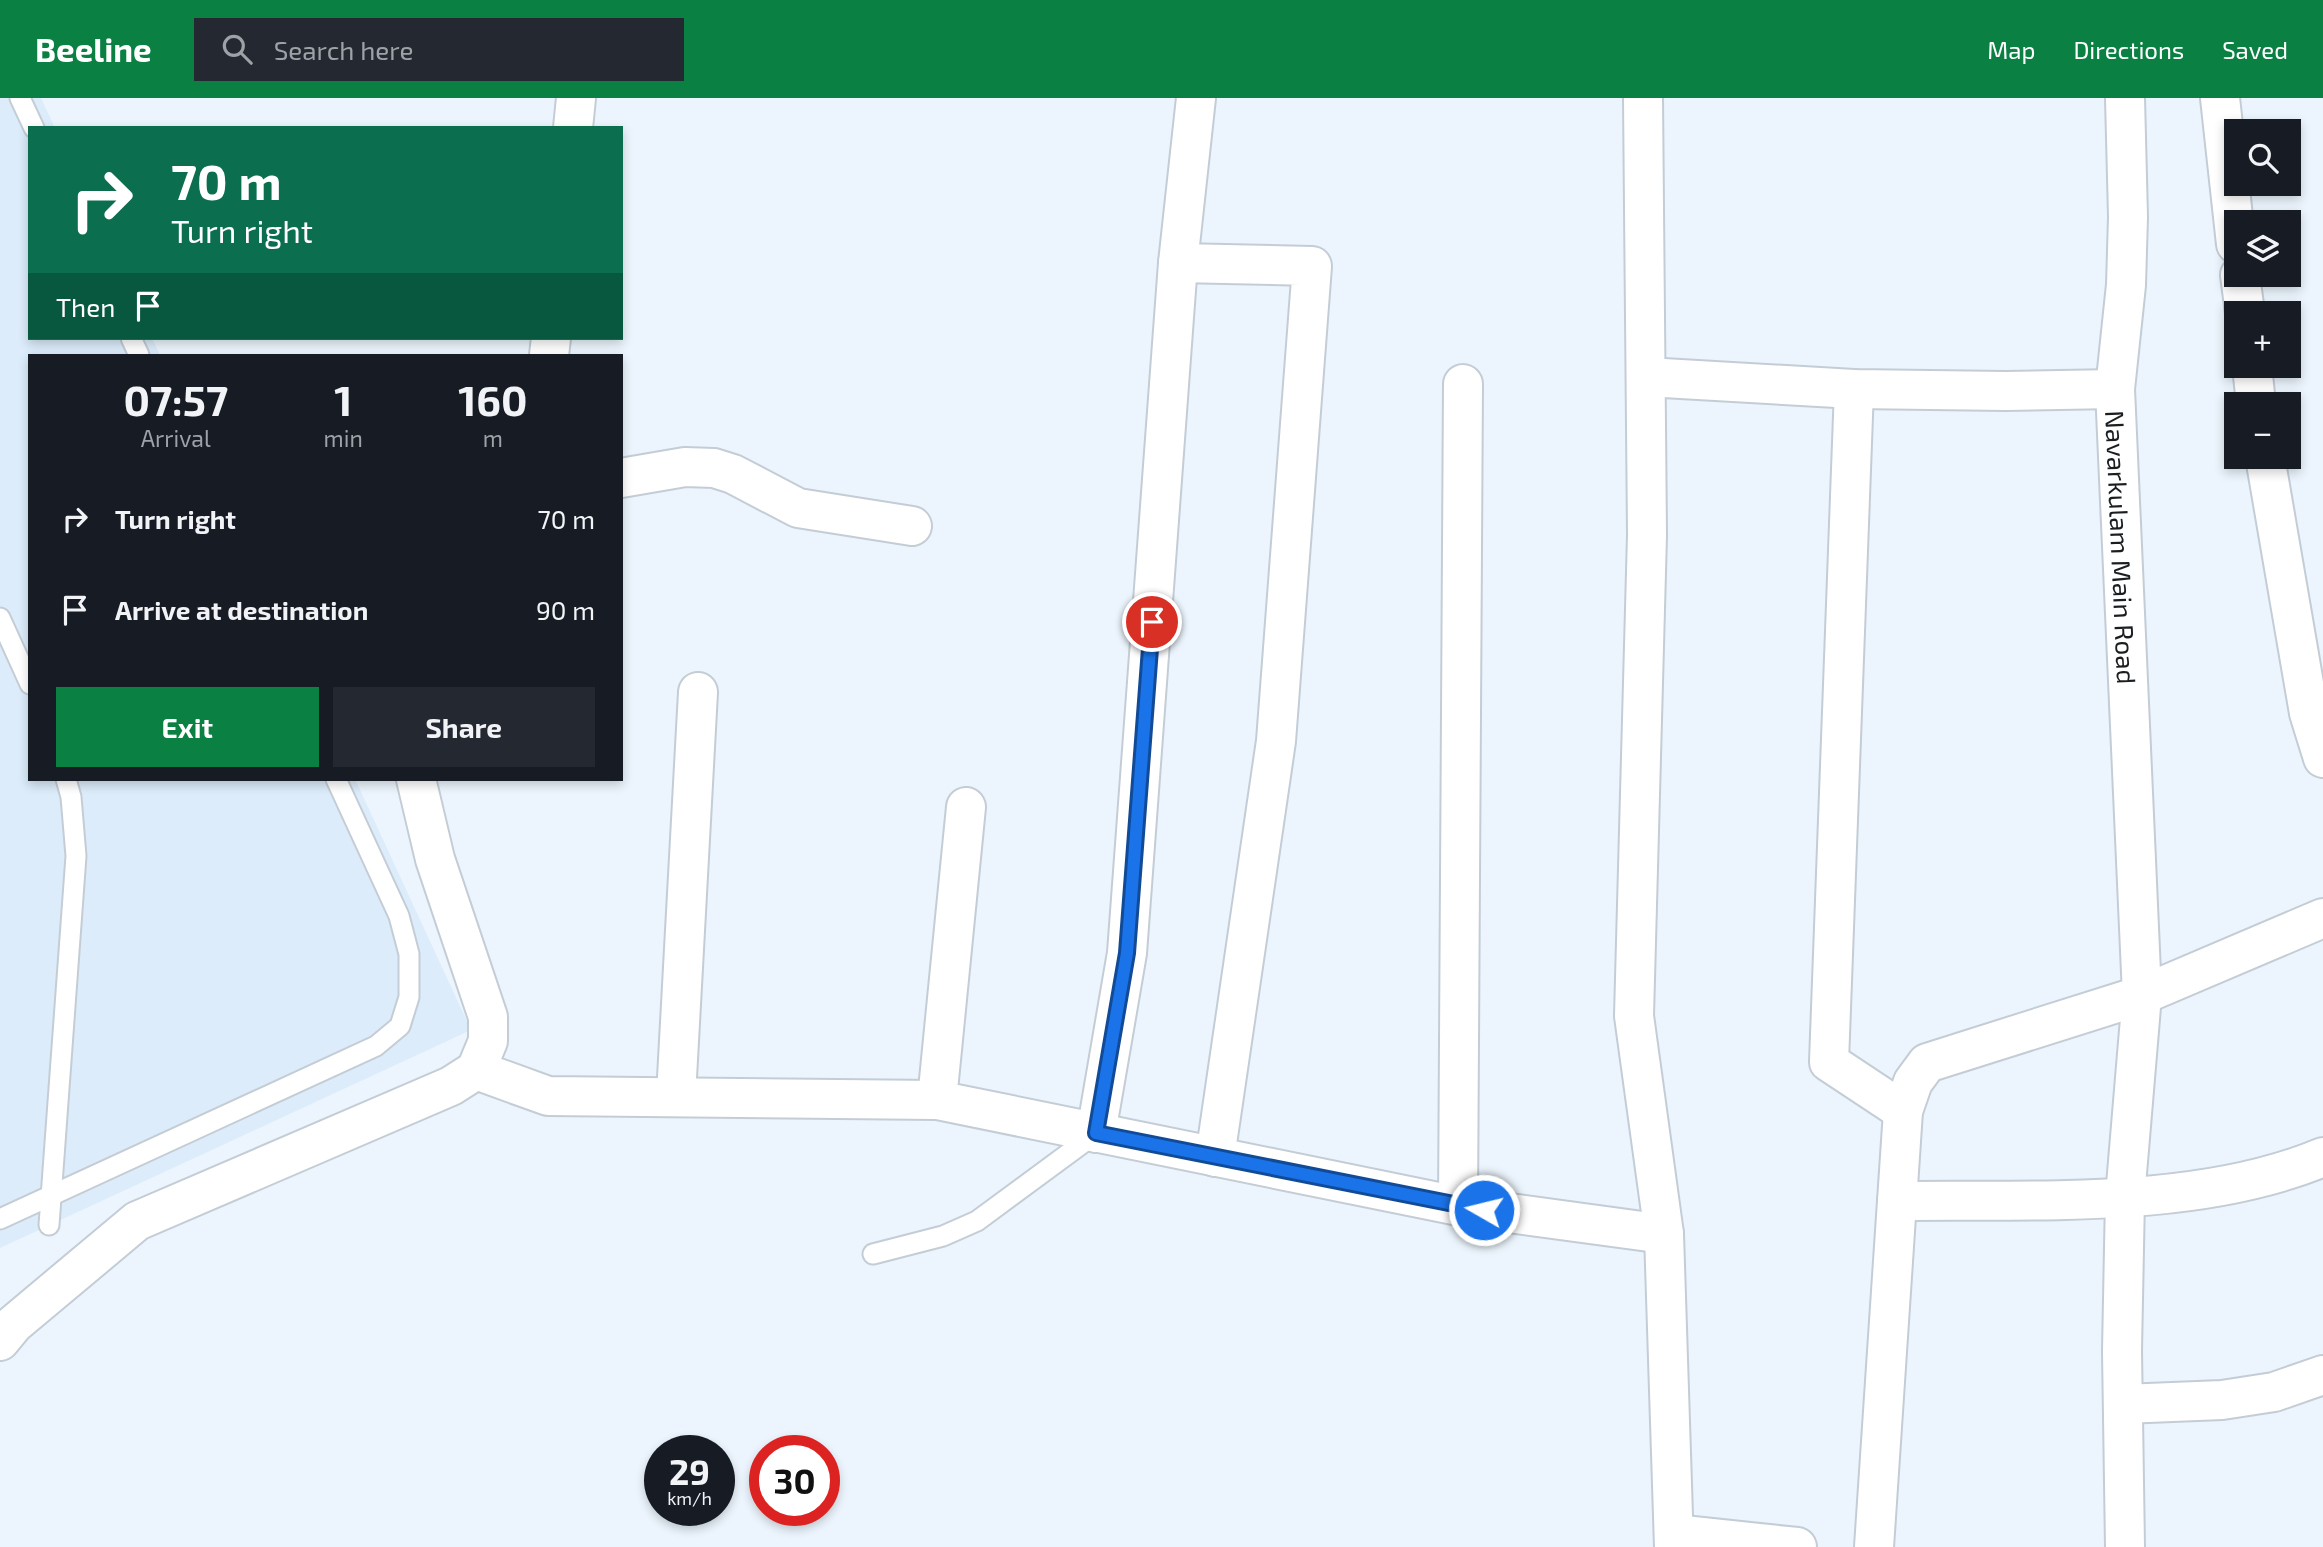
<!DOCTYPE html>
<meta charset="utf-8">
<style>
:root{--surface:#171b24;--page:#242831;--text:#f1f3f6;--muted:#9ea1a6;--accent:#0b8043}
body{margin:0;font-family:"Exo 2",sans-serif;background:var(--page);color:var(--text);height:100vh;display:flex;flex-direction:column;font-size:26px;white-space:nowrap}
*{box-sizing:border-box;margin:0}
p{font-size:23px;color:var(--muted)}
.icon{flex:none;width:38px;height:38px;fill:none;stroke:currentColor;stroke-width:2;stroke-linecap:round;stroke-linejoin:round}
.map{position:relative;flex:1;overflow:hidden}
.details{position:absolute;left:28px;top:256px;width:595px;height:427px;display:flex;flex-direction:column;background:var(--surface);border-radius:0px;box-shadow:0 4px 10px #0003}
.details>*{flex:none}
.top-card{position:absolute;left:28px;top:28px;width:595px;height:214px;border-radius:0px;box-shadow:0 4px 10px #0003;background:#0b6e4f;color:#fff;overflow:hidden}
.fabs{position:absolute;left:2224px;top:21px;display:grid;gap:14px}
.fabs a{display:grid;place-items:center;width:77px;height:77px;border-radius:0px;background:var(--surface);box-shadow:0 4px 10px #0003;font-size:35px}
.speed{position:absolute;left:644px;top:1337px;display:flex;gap:14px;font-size:35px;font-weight:700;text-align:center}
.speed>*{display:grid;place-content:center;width:91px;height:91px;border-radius:50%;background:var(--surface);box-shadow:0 4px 10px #0003;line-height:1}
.speed small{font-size:18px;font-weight:400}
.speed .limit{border:10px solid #d22;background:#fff;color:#111}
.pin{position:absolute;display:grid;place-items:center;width:60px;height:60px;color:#fff;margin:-30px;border:4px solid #fff;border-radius:50%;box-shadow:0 2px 7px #0007}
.me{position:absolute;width:77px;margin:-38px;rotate:278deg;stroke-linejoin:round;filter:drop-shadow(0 0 5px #0008)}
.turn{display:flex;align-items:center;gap:24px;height:147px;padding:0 28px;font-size:32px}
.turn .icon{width:91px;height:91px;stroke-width:2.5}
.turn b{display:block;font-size:49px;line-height:60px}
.then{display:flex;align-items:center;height:66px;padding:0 28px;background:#0003;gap:14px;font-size:26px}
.eta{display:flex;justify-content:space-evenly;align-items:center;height:119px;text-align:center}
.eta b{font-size:42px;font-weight:700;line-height:49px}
.action{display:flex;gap:14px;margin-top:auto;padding:14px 28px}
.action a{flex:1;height:80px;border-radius:0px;background:var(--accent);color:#fff;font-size:28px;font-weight:700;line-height:80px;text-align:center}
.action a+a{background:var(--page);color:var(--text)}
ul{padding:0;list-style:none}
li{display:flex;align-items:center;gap:21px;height:91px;padding:0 28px}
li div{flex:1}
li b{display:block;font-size:26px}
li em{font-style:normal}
header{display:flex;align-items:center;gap:42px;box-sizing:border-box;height:98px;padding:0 35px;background:var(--accent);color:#fff}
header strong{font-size:33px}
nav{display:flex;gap:38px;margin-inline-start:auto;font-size:24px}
.search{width:490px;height:63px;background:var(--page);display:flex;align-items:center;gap:18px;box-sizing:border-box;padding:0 24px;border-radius:0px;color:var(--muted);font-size:26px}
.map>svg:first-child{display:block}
.built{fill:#dcecfa}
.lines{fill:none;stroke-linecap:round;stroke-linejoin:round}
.lane-casing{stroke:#c4cdd5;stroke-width:23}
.street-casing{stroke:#c4cdd5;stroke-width:42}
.lane{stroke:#fff;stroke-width:19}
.street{stroke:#fff;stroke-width:38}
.route-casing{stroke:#114b97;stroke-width:18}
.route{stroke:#1a73e8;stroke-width:12}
.labels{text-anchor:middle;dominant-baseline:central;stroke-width:5;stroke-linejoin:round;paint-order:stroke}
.street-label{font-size:26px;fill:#1b1e21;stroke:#ecf5fd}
</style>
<header>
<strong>Beeline</strong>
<div class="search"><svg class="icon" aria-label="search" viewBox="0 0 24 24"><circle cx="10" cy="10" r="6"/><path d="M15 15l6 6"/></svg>Search here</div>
<nav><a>Map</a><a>Directions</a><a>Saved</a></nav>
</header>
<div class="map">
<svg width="2323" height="1449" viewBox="0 0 2323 1449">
<rect width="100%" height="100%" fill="#ecf5fd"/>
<polygon class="built" points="0,0 41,0 55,30 30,30 30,240 152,240 160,257 30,257 30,681 355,681 471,932 0,1150"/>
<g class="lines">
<g class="lane-casing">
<g id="lane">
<polyline points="20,0 34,30"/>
<polyline points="131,240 139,257"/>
<polyline points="0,520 30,586"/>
<polyline points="0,1121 376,948 400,928 409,899 409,856 399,818 336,681"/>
<polyline points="49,1127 76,758 71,699 66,681"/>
<polyline points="873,1156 943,1138 977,1123 1095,1036"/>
</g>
</g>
<g class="street-casing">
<g id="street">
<polyline points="1643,0 1647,437 1634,918 1664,1136 1674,1449"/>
<path id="s1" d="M2125,0L2128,119L2126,187L2115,291L2142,897L2125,1099L2122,1253L2125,1449"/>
<polyline points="2220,0 2236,146"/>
<polyline points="573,30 576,0"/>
<polyline points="1178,165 1312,168 1276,643 1215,1059"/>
<polyline points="2240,177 2245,215"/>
<polyline points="549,257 551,240"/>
<polyline points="2252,268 2256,306"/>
<polyline points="1646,279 1854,291 2006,293 2115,291"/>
<polyline points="1854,291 1829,964 1903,1013"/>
<polyline points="2265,359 2309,615 2323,660"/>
<polyline points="621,380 685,369 714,370 733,376 798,410 912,428"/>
<polyline points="476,972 548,998 937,1002 1458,1108 1664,1136"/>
<polyline points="676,998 698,594"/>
<polyline points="937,1002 966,709"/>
<polyline points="1096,1035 1127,855 1178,165 1196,0"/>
<path d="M1897,1103C2032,1101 2197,1112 2323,1059"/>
<polyline points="1458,1108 1463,286"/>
<polyline points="0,1243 14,1226 137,1123 451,988 476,972 488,943 488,919 435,761 416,681"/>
<polyline points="2123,1306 2222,1302 2274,1294 2323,1277"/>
<polyline points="1674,1436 1797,1449"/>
<polyline points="1874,1449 1903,1013 1913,984 1927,965 2142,897 2323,820"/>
</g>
</g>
<use href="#lane" class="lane"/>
<use href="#street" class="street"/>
</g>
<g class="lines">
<g class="route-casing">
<polyline id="route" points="1152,524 1127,855 1096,1035 1484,1112"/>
</g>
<use href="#route" class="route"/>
</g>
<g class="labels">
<g class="street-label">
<text stroke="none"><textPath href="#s1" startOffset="450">Navarkulam Main Road</textPath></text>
</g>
</g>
</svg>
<div class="fabs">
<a><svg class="icon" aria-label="search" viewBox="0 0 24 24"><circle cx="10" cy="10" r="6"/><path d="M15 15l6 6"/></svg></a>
<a><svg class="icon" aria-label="layers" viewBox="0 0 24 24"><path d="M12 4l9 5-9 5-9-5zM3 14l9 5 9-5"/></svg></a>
<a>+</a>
<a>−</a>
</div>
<div class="speed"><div>29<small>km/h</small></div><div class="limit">30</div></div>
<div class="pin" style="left:1152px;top:524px;background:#d93025"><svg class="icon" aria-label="arrive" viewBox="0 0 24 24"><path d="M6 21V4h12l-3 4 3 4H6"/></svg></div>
<svg class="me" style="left:1484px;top:1112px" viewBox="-20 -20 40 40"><circle r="17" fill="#1a73e8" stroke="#fff" stroke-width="3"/><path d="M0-11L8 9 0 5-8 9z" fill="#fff"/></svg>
<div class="top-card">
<div class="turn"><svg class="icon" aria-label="right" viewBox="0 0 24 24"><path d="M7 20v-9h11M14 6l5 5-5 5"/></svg><div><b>70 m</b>Turn right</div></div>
<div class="then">Then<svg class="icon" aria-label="arrive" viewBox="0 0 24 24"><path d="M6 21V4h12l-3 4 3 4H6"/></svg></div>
</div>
<section class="details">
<div class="eta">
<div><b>07:57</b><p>Arrival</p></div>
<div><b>1</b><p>min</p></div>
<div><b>160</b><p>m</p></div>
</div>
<ul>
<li><svg class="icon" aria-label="right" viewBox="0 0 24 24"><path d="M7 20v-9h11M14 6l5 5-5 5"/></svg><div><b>Turn right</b></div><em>70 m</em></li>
<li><svg class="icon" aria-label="arrive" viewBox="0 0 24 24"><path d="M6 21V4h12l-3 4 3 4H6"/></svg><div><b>Arrive at destination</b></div><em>90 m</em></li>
</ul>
<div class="action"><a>Exit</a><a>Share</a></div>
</section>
</div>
